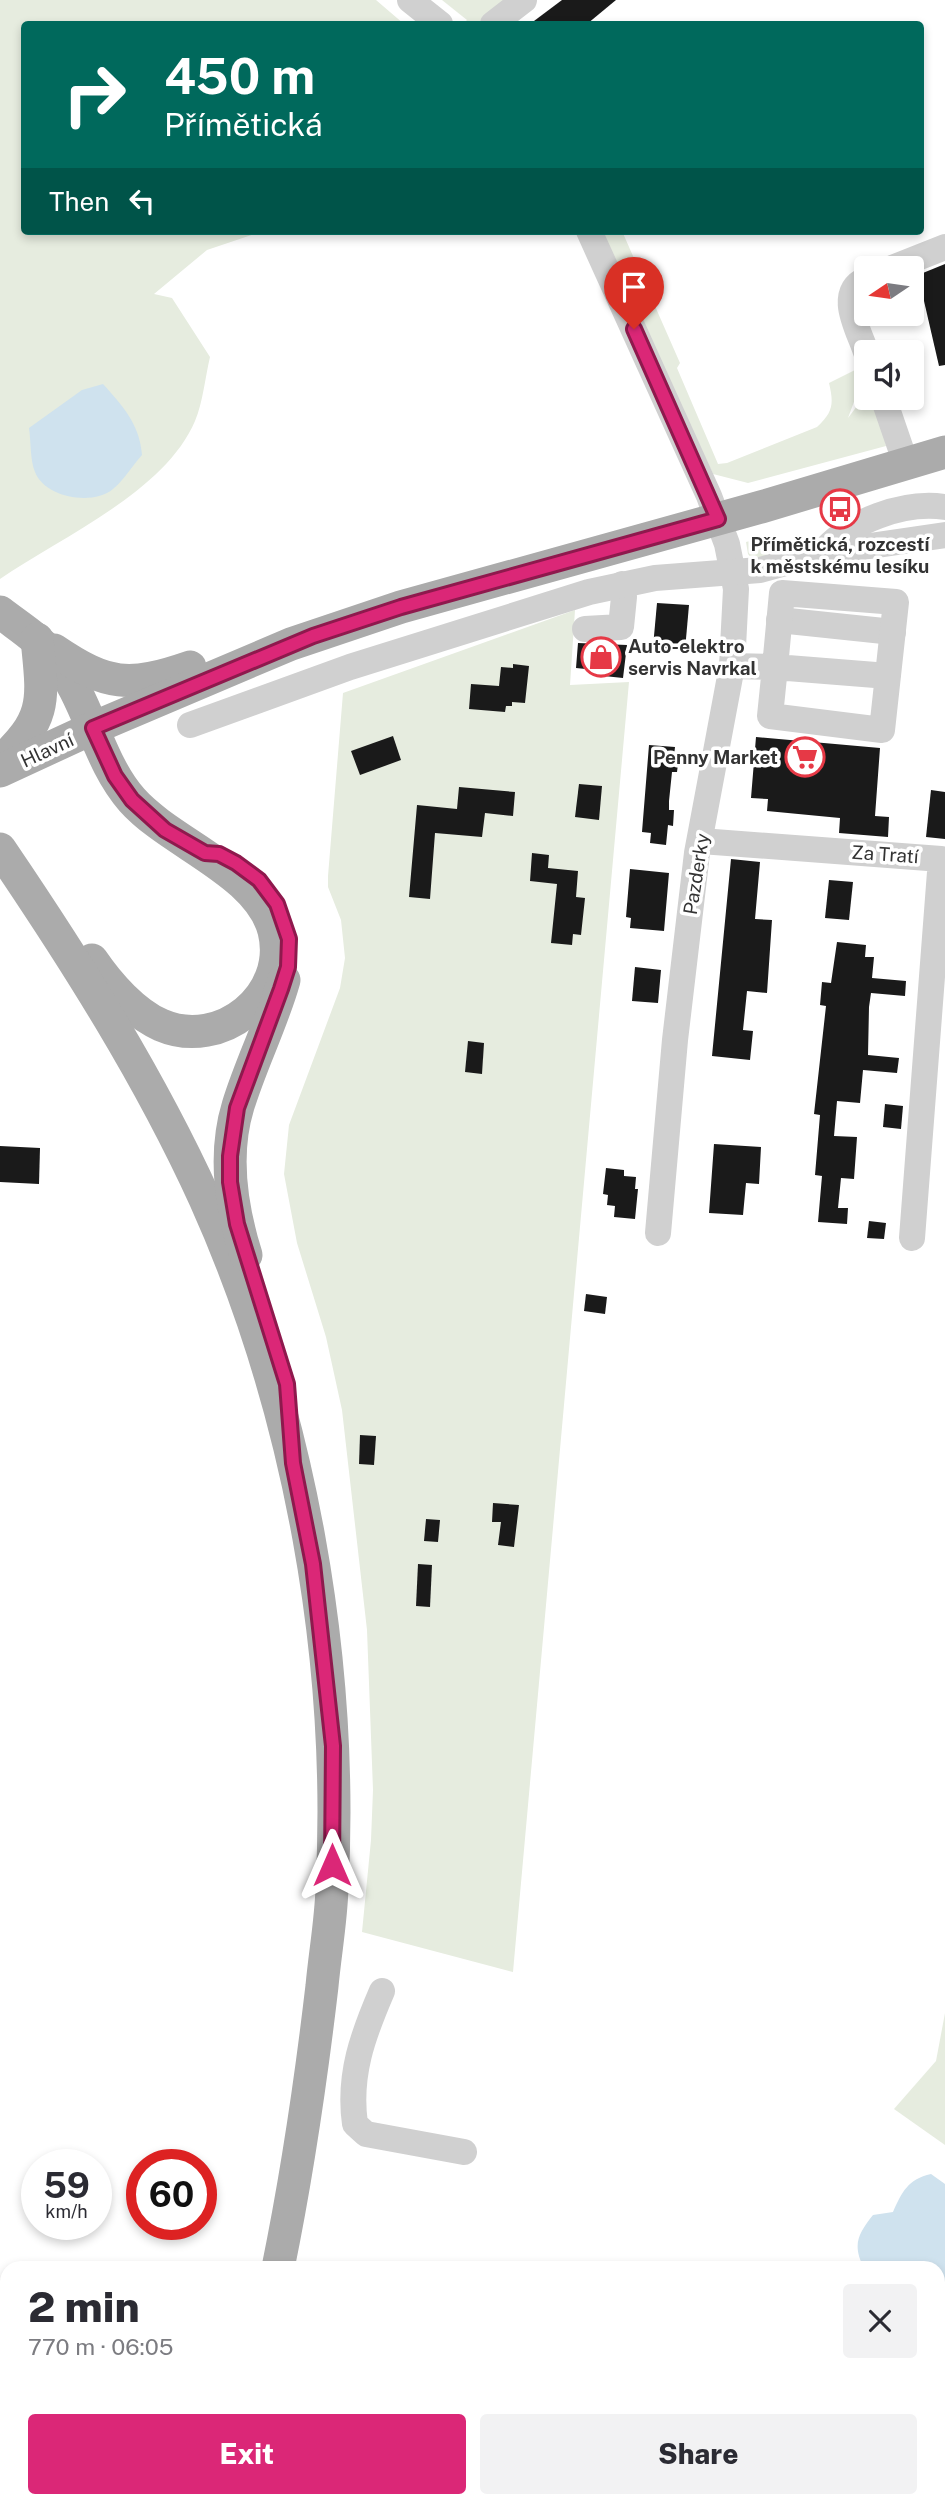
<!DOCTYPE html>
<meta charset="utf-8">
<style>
:root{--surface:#fff;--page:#f2f2f3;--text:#2b2b33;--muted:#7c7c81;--accent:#db2777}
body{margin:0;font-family:"Public Sans",sans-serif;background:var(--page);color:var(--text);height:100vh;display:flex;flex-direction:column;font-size:26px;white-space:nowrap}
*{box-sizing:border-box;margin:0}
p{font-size:23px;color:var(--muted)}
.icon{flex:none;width:38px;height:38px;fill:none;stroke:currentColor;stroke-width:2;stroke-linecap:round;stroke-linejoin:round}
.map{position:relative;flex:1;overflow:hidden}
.drawer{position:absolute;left:0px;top:2261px;width:945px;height:247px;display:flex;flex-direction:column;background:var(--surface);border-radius:21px 21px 0 0;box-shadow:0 4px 10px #0003}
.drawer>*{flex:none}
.hud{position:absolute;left:21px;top:21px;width:903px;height:214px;border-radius:7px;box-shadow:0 4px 10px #0003;background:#00695c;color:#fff;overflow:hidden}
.needle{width:46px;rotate:257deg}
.tools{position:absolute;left:854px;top:256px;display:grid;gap:14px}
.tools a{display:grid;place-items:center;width:70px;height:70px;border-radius:7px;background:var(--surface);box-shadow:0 4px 10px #0003;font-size:35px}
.speed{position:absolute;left:21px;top:2149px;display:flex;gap:14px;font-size:35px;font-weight:700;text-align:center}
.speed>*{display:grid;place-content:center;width:91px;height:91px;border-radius:50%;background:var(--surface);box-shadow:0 4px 10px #0003;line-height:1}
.speed small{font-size:18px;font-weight:400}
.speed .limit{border:10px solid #d22;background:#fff;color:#111}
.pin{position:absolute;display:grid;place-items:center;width:60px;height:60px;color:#fff;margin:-72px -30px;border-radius:50% 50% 50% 0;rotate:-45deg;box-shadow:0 0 7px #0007}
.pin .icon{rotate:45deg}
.me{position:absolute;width:77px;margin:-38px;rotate:0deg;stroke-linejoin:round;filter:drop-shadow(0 0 5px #0008)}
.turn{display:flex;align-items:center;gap:24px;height:147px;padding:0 28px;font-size:32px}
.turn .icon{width:91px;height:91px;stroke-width:2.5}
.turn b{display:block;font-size:49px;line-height:60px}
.then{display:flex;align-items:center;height:66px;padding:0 28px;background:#0003;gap:14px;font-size:26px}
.round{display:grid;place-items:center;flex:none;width:74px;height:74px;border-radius:7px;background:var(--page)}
.summary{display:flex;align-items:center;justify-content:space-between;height:119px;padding:0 28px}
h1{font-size:42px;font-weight:800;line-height:52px}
.action{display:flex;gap:14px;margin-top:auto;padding:14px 28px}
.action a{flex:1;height:80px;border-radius:7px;background:var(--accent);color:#fff;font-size:28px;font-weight:800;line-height:80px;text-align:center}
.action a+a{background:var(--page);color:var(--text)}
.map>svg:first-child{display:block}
.green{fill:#e6ecdf}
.water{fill:#cfe2ee}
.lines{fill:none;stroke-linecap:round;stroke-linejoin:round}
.stream{stroke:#cfe2ee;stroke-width:5}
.building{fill:#1a1a1a}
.minor{stroke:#d0d0d0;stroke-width:26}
.major{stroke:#ababab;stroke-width:33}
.route-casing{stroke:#8e194d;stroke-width:18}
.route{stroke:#db2777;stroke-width:12}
.labels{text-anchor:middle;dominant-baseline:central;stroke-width:7;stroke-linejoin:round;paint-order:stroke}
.poi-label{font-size:19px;font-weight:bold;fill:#333;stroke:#fff}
.street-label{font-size:19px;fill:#333;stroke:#fff}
</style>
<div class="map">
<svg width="945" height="2507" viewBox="0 0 945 2507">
<rect width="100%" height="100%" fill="#fff"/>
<g class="green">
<path d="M0,0H376L404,24H24V231H263L207,250L154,294L172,298L210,357C205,378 203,402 195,421C165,492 61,537 0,579Z"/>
<path d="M442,0H504C492,18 485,25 463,24L467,20Z"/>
<path d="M599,231H622L680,363L677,368L718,464L727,463L817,427C833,412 834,404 829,383L863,366L865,372L848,418L866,394V397H877L886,446L748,483L713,474Z"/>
<polygon points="772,535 791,552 753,560 748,554 746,542"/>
<polygon points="575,610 570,685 629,682 513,1972 362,1932 371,1840 373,1790 367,1630 342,1410 326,1337 297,1243 284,1174 289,1125 340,988 345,958 341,920 328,887 328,876 343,693"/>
<polygon points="945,2013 945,2145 894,2109 936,2061"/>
<polygon points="945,2415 945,2507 904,2507 906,2501 938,2501 938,2429"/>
</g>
<g class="water">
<path d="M103,384C123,406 140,425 142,455C132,466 124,480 113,489C93,506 45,498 35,472C30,460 31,441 29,428L82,390Z"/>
<path d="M931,2174L945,2184V2307L938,2336V2268H864C852,2245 858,2234 873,2215L893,2212C902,2192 908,2179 931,2174Z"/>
</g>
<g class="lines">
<polyline class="stream" points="844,2507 847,2501"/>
</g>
<g class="building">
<polygon points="562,0 616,0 587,24 530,24"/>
<polygon points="945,264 945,365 939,366 918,275"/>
<polygon points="657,603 689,605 685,650 653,647"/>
<polygon points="578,643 627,645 623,678 604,676 605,671 576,668"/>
<polygon points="513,664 529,666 525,703 512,702 512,706 506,706 505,712 469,709 471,684 499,686 501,667 513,668"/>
<polygon points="393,736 401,760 360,775 351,751"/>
<polygon points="756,737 880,748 875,816 889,817 888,837 839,833 840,818 767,811 768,799 751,798"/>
<polygon points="649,745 675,747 674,756 679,756 677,772 672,772 669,801 669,810 674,810 673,826 668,825 666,845 650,843 651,833 642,832"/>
<polygon points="579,784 602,786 599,820 575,817"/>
<polygon points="459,787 515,792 513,816 485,813 482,837 435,833 430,899 409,897 417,805 457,809"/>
<polygon points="931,790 945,792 945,839 926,837"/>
<polygon points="532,853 549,855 548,868 578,871 576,897 585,898 581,935 573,934 572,945 551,943 557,884 530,881"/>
<polygon points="731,859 760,862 755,919 772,920 767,993 747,991 743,1030 753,1031 750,1060 712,1056"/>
<polygon points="630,869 669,873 664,931 630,928 631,918 626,917"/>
<polygon points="829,880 853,882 849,920 825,918"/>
<polygon points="837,942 866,945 865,957 874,957 872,978 906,981 905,996 871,993 869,1007 868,1055 899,1058 897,1073 863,1070 860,1103 837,1101 834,1136 857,1137 854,1179 841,1178 838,1208 848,1208 847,1224 818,1222 822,1176 815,1175 820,1115 814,1114 826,1006 820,1005 822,982 831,983"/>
<polygon points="635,967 661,970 658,1003 632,1001"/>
<polygon points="468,1041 484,1043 482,1074 465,1072"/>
<polygon points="885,1104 903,1106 901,1129 883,1127"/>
<polygon points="714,1144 761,1147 759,1184 746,1183 743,1215 709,1213"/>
<polygon points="0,1146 40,1148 39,1184 0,1182"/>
<polygon points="606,1168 624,1170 624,1176 636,1177 635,1189 638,1189 635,1219 614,1217 615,1206 607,1205 608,1195 603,1194"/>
<polygon points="869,1221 886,1223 884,1239 867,1238"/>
<polygon points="586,1294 607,1297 605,1314 584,1311"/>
<polygon points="360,1435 376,1436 374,1465 359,1464"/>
<polygon points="493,1503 519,1505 514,1547 498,1545 501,1522 492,1522"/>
<polygon points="426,1519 440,1520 438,1542 424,1541"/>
<polygon points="418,1564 432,1565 430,1607 416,1606"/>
</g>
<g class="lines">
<g class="minor">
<polyline points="410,0 440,24"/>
<polyline points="493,24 524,0"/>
<polyline points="589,231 709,496 727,544 736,589 732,666 697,853 675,1040 658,1233"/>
<polyline points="892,268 945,247"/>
<path d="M866,279C836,293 858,328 866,352"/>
<polyline points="883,397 906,464"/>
<path d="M822,553C849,521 904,501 945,507"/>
<polyline points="779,620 893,632"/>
<polyline points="585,629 621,627 624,597 622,584"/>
<polyline points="732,666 775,667 782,593 896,602 882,730 770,716 775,667 888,676"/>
<polyline points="190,725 350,667 589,592 655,578 760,570 822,553 945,535"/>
<polyline points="701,841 941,859 912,1238"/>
<path d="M382,1991C363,2035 348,2075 355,2124L366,2134L464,2152"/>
</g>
<g class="major">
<path d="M0,612C18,626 38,638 53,656C89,698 96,759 132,800C171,844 259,872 274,931C290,995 221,1051 161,1025C134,1013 109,985 92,960"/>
<path d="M54,650C107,686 129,688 190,667"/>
<path d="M0,762C48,718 43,700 37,639"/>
<polyline points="0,771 93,728 291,644 401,607 761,507 945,452"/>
<path d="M0,849C76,961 149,1076 205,1199C300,1410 344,1658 332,1888C331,1921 325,1953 322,1986C311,2080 297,2175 278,2268"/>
<path d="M246,1255C231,1207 223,1155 238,1106C251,1063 272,1023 284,980"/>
<polyline points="230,2507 231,2501"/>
</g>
</g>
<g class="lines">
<g class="route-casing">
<polyline id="route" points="332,1865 333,1746 313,1564 293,1463 287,1384 237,1224 230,1182 230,1156 237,1108 281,989 288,967 289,939 277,904 259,880 236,863 219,854 205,853 165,830 132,800 115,776 93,728 313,636 401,607 718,519 634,329"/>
</g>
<use href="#route" class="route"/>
</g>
<defs>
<g id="bus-ring" transform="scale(2.0125)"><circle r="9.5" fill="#fff" stroke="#e63946" stroke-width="1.5"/><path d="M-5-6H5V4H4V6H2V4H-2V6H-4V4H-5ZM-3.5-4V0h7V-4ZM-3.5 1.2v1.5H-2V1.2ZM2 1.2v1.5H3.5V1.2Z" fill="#e63946"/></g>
<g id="shop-ring" transform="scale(2.0125)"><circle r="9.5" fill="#fff" stroke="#e63946" stroke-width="1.5"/><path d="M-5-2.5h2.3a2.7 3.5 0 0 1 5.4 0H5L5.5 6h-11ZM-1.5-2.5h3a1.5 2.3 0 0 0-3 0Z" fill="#e63946"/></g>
<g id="supermarket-ring" transform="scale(2.0125)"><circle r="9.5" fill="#fff" stroke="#e63946" stroke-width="1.5"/><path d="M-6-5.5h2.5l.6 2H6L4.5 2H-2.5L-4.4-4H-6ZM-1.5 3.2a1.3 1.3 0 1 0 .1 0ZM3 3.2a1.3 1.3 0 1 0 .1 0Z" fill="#e63946"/></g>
</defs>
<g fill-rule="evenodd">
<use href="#bus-ring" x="840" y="509"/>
<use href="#shop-ring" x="601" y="657"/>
<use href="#supermarket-ring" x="805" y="757"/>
</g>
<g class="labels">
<g class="poi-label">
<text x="840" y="544">Přímětická, rozcestí<tspan x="840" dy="22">k městskému lesíku</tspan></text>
<text x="628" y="646" text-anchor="start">Auto-elektro<tspan x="628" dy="22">servis Navrkal</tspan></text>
<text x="778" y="757" text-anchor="end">Penny Market</text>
</g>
<g class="street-label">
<text transform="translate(47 750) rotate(-25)">Hlavní</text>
<text transform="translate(885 854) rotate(4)">Za Tratí</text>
<text transform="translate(696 874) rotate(-81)">Pazderky</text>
</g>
</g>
</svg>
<div class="tools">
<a><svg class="needle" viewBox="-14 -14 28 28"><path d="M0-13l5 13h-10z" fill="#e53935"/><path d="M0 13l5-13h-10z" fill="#7c7c81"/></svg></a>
<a><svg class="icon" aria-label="sound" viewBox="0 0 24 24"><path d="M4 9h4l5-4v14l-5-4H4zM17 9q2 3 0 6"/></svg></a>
</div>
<div class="speed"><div>59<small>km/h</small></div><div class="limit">60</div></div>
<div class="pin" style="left:634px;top:329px;background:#d93025"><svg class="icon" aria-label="arrive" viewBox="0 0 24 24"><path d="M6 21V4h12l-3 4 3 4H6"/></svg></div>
<svg class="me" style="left:332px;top:1865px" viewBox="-20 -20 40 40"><path d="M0-17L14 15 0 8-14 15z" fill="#db2777" stroke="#fff" stroke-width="4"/></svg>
<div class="hud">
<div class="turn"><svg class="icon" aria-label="right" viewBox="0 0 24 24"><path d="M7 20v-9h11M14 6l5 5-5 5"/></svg><div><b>450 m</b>Přímětická</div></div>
<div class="then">Then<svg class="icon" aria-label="left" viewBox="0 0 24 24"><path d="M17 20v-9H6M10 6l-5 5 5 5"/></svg></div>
</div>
<section class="drawer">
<div class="summary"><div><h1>2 min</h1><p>770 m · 06:05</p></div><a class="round"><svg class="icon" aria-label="close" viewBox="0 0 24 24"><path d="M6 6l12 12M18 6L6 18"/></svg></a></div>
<div class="action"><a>Exit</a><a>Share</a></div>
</section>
</div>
